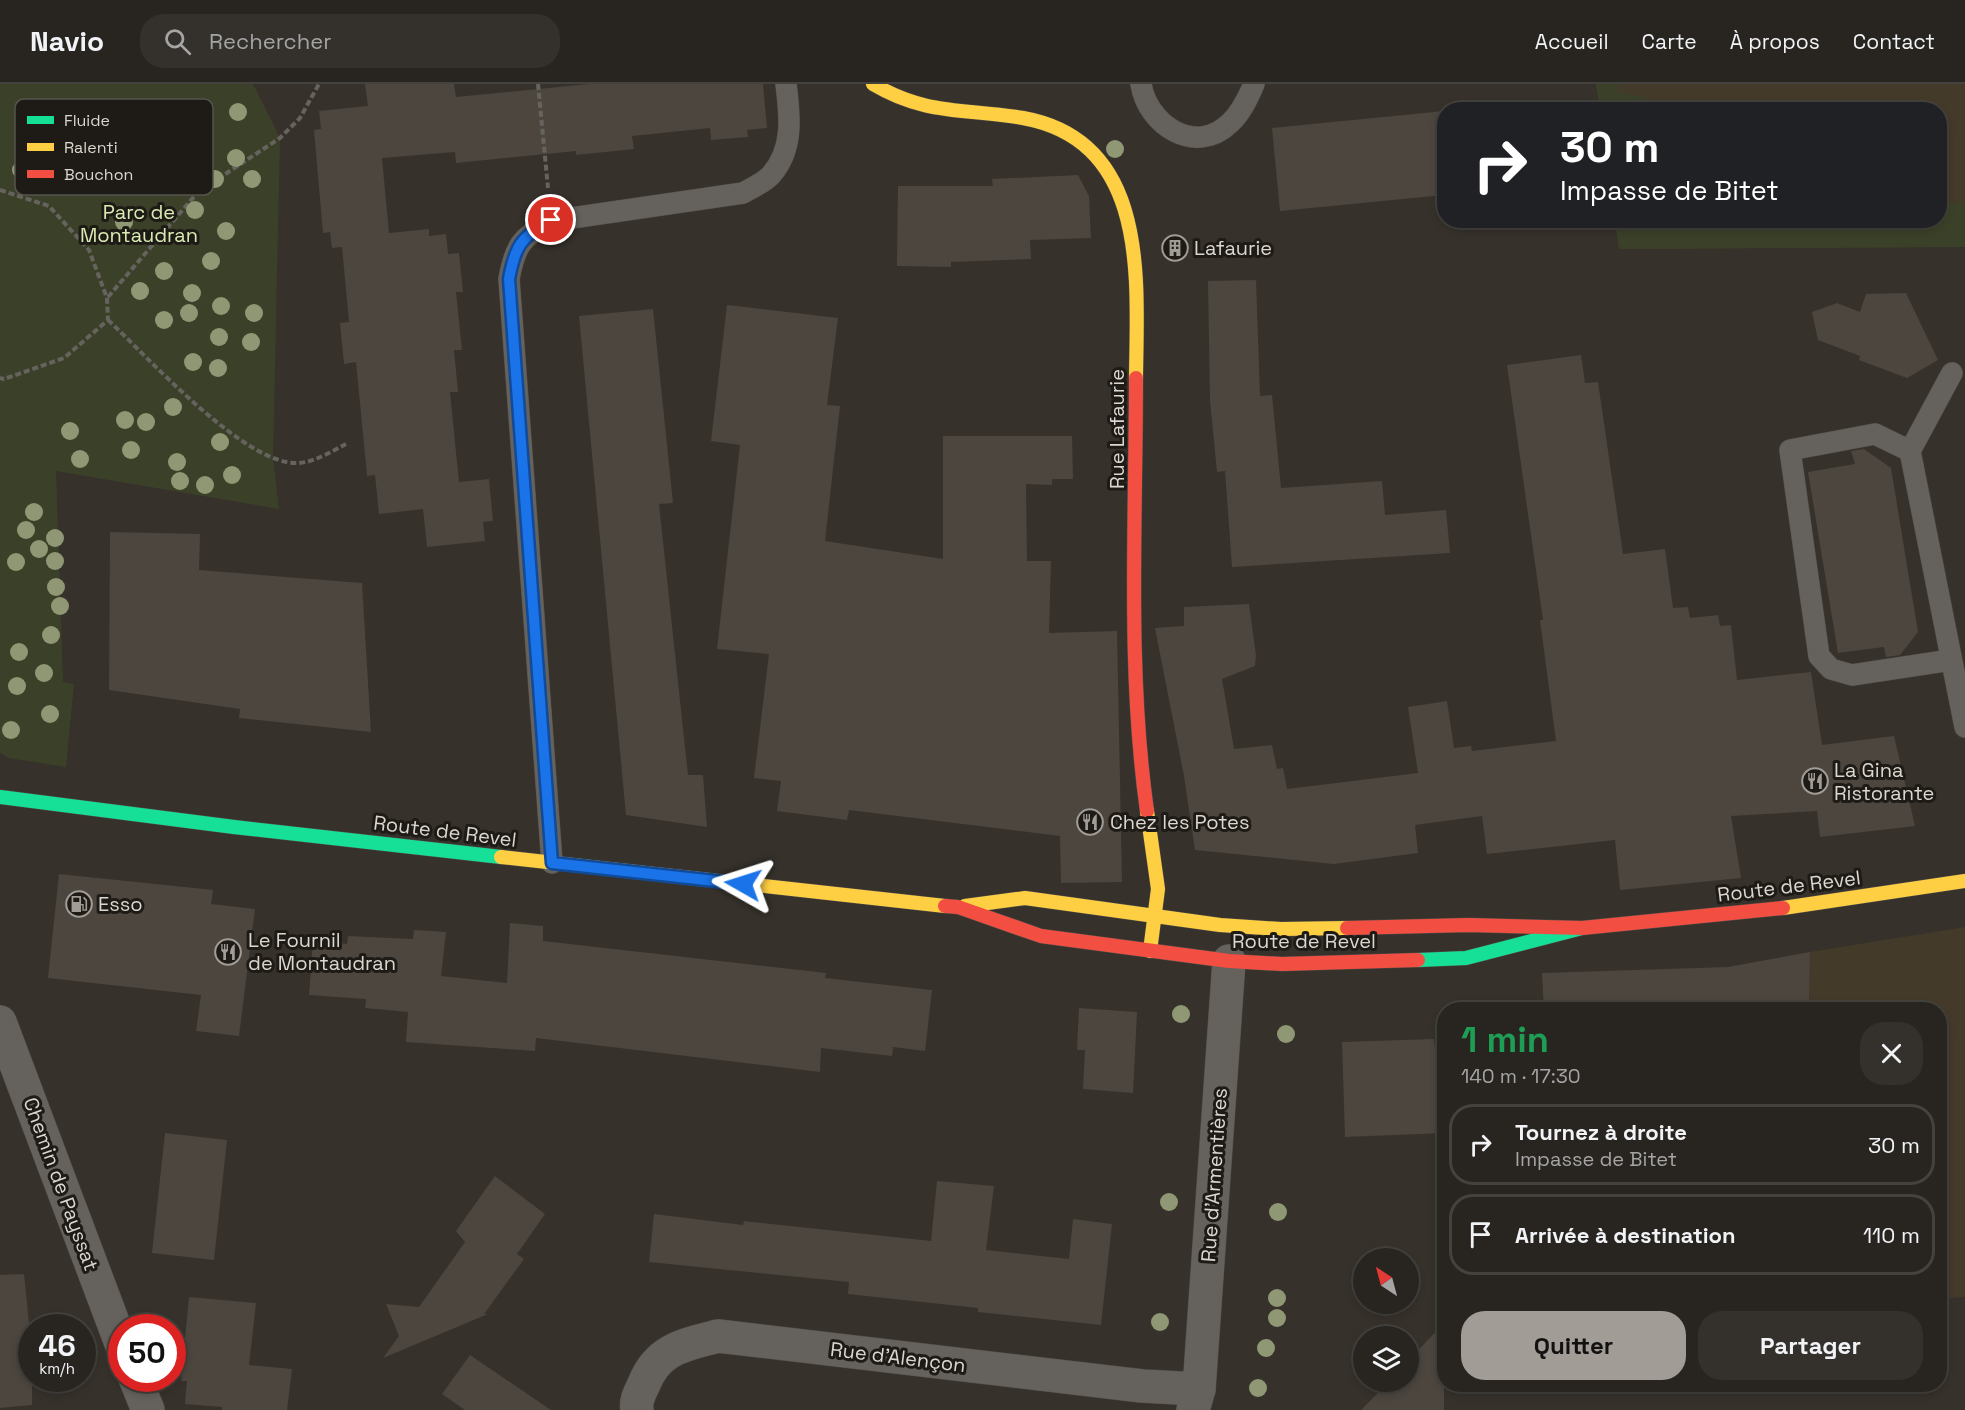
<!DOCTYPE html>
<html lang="fr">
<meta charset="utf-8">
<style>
:root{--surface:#282520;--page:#34312d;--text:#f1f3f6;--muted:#a5a5a5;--line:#44423e;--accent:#a19c96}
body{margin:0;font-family:"Space Grotesk",sans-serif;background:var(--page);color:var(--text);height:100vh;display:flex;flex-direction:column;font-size:22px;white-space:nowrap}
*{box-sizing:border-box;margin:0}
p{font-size:20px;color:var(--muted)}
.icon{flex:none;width:33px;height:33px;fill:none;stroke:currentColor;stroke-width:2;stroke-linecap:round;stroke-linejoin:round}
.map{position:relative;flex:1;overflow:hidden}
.details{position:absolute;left:1437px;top:918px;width:510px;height:390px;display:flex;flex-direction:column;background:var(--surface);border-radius:24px;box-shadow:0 3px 9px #0003,0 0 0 2px var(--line)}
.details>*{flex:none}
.guide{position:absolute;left:1437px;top:18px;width:510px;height:126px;border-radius:24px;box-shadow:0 3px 9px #0003,0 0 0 2px var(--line);background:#202124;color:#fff;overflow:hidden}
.needle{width:39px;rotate:324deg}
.tools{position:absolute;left:1353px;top:1164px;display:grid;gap:12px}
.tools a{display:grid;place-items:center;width:66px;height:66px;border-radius:50%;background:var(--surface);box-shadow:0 3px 9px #0003,0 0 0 2px var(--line);font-size:30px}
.speed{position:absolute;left:18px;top:1230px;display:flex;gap:12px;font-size:30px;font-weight:700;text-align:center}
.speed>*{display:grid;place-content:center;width:78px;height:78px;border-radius:50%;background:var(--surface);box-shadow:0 3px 9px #0003,0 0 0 2px var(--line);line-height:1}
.speed small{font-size:15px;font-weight:400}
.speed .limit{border:9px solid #d22;background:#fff;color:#111}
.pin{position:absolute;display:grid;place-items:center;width:51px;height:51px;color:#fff;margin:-26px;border:3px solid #fff;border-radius:50%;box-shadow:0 2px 6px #0007}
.me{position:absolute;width:66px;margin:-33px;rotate:276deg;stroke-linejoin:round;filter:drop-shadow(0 0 4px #0008)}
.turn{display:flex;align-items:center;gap:21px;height:126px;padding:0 24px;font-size:27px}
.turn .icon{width:78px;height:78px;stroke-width:2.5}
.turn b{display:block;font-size:42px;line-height:51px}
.round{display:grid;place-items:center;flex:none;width:63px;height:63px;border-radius:24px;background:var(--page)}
.head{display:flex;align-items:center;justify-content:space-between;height:102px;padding:0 24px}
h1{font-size:36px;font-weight:700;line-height:45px;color:#1e9e55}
.primary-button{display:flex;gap:12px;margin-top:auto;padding:12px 24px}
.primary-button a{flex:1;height:69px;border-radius:24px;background:var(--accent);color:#111;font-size:24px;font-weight:700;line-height:69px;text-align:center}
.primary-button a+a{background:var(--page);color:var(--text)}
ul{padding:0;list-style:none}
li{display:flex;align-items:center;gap:18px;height:81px;margin:0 12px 9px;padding:0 12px;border:3px solid var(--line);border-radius:24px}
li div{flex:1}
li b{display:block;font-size:22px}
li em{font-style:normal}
header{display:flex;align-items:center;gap:36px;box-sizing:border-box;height:84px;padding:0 30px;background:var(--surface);border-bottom:2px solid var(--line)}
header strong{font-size:28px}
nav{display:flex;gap:33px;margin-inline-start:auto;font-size:21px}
.search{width:420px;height:54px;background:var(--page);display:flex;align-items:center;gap:15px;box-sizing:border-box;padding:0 21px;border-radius:24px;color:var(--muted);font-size:22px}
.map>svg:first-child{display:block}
.built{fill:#443a2a}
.green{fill:#3b4128}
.building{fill:#4c463f}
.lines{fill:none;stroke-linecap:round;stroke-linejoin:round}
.lane-casing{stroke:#524f49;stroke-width:22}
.street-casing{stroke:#524f49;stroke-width:34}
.fast-casing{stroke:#524f49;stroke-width:15}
.slow-casing{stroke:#524f49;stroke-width:15}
.jam-casing{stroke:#524f49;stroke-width:15}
.path{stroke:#66635f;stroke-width:4;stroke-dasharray:6 3;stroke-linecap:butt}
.lane{stroke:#65615d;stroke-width:21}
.street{stroke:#65615d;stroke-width:33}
.fast{stroke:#16e098;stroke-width:14}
.slow{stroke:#ffcf43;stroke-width:14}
.jam{stroke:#f24e42;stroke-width:14}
.tree{fill:#909775}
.route-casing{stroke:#114b97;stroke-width:15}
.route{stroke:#1a73e8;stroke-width:10}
.labels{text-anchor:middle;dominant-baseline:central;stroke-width:6;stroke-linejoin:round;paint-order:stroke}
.park-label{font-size:20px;fill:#daeab2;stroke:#1e1b16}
.poi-label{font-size:20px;fill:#dbd6cf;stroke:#1e1b16;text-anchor:start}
.street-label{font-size:20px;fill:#dbd6cf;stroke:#1e1b16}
.key{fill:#1e1b16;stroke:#57534e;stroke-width:1.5}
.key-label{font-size:16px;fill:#dbd6cf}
</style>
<header>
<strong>Navio</strong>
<div class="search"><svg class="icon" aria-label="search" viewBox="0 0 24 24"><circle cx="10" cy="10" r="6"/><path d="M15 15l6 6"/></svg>Rechercher</div>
<nav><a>Accueil</a><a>Carte</a><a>À propos</a><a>Contact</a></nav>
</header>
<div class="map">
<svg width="1965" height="1326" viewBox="0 0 1965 1326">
<rect width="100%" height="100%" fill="#36312b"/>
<g class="built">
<polygon points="1596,0 1965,0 1965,163 1619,165 1615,137 1940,136 1940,26 1600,25"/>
<polygon points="1965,843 1965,1213 1940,1215 1940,926 1809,926 1810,868"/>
</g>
<g class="green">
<polygon points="0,0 253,0 280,54 273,374 279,425 56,387 63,598 74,600 66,683 9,674 0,669"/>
<polygon points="1596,0 1618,0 1618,8 1649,14 1650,25 1600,25"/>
<polygon points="1940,118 1965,120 1965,163 1619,165 1615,137 1940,136"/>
</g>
<g class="building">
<polygon points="365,0 454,0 456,13 589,0 763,0 767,44 747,46 748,53 711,56 710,44 632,52 634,65 576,71 576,67 456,79 455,68 382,74 389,149 429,145 429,152 446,150 448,170 459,169 463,208 456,208 462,266 454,266 458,308 450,308 459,398 489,395 493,437 483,438 485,457 427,463 423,425 379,430 375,391 367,392 356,278 344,280 340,239 349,238 342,163 332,164 330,148 323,149 314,46 321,45 319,27 368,22"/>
<polygon points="1444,27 1444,111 1280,127 1272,44"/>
<polygon points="1078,91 1089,112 1091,154 1030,156 1031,175 951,178 951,183 897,182 898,102 993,102 992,95"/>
<polygon points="1256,196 1260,312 1272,311 1281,404 1382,397 1385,431 1446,426 1450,469 1232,483 1225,387 1217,388 1210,317 1208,197"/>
<polygon points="1906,209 1938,276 1907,294 1859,276 1860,272 1818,256 1812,228 1837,219 1860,228 1866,210"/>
<polygon points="727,221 838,234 827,321 840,322 825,457 943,475 943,352 1072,352 1073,395 1052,395 1052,401 1026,400 1027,477 1051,477 1049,549 1117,547 1122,798 1061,799 1060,752 849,726 847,736 777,727 781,697 754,694 769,570 717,565 740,361 711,357"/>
<polygon points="653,225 673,419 659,420 688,691 703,691 707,743 626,731 579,232"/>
<polygon points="1581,271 1585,299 1598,298 1623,470 1665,465 1673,524 1688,523 1690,534 1718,531 1720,542 1731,541 1737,596 1811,588 1822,661 1894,652 1915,742 1820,753 1817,727 1731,732 1741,794 1620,806 1615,756 1487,770 1482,732 1415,741 1418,769 1334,780 1195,766 1184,692 1155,544 1184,542 1184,523 1249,520 1256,571 1255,582 1222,595 1234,665 1272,661 1277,685 1283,684 1287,705 1418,689 1408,623 1447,617 1454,664 1471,662 1472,667 1556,657 1540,536 1543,536 1507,281"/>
<polygon points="1864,365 1891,384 1918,548 1900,571 1886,573 1884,563 1838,569 1808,388 1855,380 1851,367"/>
<polygon points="110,448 200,450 199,486 362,499 371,648 239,634 240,625 109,606"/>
<polygon points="59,790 213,806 211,820 255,825 239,952 196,947 201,911 48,894"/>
<polygon points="510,839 543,842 543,857 826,889 825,894 932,906 925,967 893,963 892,972 821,964 820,988 536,954 535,967 406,958 408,928 365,924 366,915 309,911 313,856 347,860 348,852 413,855 414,846 446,848 441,892 507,899"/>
<polygon points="1810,868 1809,926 1544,926 1542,889 1728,883"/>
<polygon points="1079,924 1137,928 1133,1009 1083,1005 1085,966 1077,966"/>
<polygon points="1434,955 1435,966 1444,965 1444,1049 1345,1053 1342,958"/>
<polygon points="165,1049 227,1056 214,1176 152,1169"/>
<polygon points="495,1092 545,1130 517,1170 524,1175 484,1230 488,1230 383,1274 399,1252 386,1220 419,1223 465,1158 456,1147"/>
<polygon points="937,1097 994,1102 986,1166 1069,1175 1073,1135 1112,1140 1101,1241 978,1228 978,1224 848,1210 849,1198 649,1178 654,1130 743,1141 744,1137 931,1157"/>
<polygon points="24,1190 32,1269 32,1321 0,1324 0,1191"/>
<polygon points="189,1213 256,1219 249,1281 292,1285 287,1326 222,1326 222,1323 185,1320 187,1297 181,1297"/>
<polygon points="1444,1239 1444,1326 1361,1326 1389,1298 1408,1298 1408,1277"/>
<polygon points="470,1271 551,1326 465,1326 442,1310"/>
</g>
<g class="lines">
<g class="lane-casing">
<g id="lane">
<path d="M1141,0C1147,40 1195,73 1230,39C1241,29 1248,14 1254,0"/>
<polyline points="1952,289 1910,367 1965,643"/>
<polyline points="1910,367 1875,350 1790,366 1819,572 1831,585 1852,591 1951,576"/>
<path d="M552,779L509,195C515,162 521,153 551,137L743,109C751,104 764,99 771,91C794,65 790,32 786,0"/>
</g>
</g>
<g class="street-casing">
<g id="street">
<polyline points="0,938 122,1262"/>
<polyline points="135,1294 148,1326"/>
<path d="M637,1326C635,1316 640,1309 644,1300C658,1264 685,1261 718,1252L1142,1302L1199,1305"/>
<polyline points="1193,1326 1199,1305 1229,877"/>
</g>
</g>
<g class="fast-casing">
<g id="fast">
<polyline points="0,713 234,743 501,773"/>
<polyline points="1418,876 1466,874 1582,844"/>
</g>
</g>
<g class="slow-casing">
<g id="slow">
<path d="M873,0C927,32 965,24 1023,34C1150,57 1137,196 1136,294"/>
<polyline points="1147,727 1158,805 1150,867"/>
<polyline points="501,773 945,822"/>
<polyline points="965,822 1025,814 1220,841 1281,845 1347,844"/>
<polyline points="1783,824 1965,797"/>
</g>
</g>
<g class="jam-casing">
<g id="jam">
<path d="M1136,294C1136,438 1127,585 1147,727"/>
<polyline points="945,822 958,823 1041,852 1229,877 1282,880 1418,876"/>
<polyline points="1347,844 1469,841 1582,844 1783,824"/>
</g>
</g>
<g class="path">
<polyline points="538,0 548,104"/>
<polyline points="0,106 49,122 89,166 107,214 108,236 64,274 4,295 0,294"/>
<polyline points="108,213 198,108 280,54 300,34 319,0"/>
<path d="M108,236C147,272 246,383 299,379C315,378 332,367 346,360"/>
</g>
<use href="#lane" class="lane"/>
<use href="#street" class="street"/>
<use href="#fast" class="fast"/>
<use href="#slow" class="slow"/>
<use href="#jam" class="jam"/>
</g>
<g class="tree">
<circle cx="238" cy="28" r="9"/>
<circle cx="1115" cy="65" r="9"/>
<circle cx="236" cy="74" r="9"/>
<circle cx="21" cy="86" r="9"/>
<circle cx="215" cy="95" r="9"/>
<circle cx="252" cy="95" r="9"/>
<circle cx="195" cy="126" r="9"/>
<circle cx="124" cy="138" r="9"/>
<circle cx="226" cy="147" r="9"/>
<circle cx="211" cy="177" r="9"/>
<circle cx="164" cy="187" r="9"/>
<circle cx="140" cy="207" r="9"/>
<circle cx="192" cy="209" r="9"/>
<circle cx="221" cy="222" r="9"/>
<circle cx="189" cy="229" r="9"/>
<circle cx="254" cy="229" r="9"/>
<circle cx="164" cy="236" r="9"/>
<circle cx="219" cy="253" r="9"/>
<circle cx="251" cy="258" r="9"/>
<circle cx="193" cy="278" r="9"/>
<circle cx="218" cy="284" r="9"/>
<circle cx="173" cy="323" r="9"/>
<circle cx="125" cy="336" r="9"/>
<circle cx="146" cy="338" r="9"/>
<circle cx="70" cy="347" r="9"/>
<circle cx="220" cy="358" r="9"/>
<circle cx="131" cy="366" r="9"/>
<circle cx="80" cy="375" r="9"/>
<circle cx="177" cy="378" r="9"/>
<circle cx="232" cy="391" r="9"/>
<circle cx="180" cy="397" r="9"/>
<circle cx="205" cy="401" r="9"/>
<circle cx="34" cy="428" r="9"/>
<circle cx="26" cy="446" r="9"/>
<circle cx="55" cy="454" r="9"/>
<circle cx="39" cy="465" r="9"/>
<circle cx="55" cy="477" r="9"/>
<circle cx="16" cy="478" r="9"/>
<circle cx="56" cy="503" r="9"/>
<circle cx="60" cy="522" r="9"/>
<circle cx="51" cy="551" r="9"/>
<circle cx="19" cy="568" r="9"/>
<circle cx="44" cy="589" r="9"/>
<circle cx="17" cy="602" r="9"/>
<circle cx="50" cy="630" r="9"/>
<circle cx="11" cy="646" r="9"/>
<circle cx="1181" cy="930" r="9"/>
<circle cx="1286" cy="950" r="9"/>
<circle cx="1169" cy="1118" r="9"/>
<circle cx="1278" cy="1128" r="9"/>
<circle cx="1277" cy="1214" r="9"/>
<circle cx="1277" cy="1234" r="9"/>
<circle cx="1160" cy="1238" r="9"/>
<circle cx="1266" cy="1264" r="9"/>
<circle cx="1258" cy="1304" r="9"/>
</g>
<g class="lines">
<g class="route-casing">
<path id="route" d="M551,136C521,153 515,162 509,195L552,779L743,800"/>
</g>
<use href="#route" class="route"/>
</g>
<defs>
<g id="building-ring" transform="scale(1.35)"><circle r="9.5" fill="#1e1b16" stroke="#a19c96" stroke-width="1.5"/><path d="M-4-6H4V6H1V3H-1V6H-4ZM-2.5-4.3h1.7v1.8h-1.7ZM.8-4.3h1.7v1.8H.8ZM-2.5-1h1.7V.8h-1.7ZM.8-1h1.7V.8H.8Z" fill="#a19c96"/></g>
<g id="restaurant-ring" transform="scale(1.35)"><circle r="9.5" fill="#1e1b16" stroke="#a19c96" stroke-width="1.5"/><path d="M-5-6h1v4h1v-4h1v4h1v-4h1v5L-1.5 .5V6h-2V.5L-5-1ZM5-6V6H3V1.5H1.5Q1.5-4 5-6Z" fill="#a19c96"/></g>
<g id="fuel-ring" transform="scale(1.35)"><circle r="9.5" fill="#1e1b16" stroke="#a19c96" stroke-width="1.5"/><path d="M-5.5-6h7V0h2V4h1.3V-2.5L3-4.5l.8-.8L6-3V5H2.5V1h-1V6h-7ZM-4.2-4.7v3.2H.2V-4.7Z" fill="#a19c96"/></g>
</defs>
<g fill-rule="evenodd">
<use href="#building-ring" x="1175" y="164"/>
<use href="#restaurant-ring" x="1815" y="697"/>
<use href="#restaurant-ring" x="1090" y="738"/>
<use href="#fuel-ring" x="79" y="820"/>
<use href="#restaurant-ring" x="228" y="868"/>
</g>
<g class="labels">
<g class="park-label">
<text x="139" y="128">Parc de<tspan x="139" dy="23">Montaudran</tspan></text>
</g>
<g class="poi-label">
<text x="1194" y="164">Lafaurie</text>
<text x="1834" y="686">La Gina<tspan x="1834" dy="23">Ristorante</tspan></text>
<text x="1110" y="738">Chez les Potes</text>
<text x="98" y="820">Esso</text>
<text x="248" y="856">Le Fournil<tspan x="248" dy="23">de Montaudran</tspan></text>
</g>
<g class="street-label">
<text transform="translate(1117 345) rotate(-90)">Rue Lafaurie</text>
<text transform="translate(445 747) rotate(7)">Route de Revel</text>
<text transform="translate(1789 802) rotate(-7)">Route de Revel</text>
<text x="1304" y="857">Route de Revel</text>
<text transform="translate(1214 1091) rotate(-86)">Rue d'Armentières</text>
<text transform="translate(61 1100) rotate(70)">Chemin de Payssat</text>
<text transform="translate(898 1273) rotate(7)">Rue d'Alençon</text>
</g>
</g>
<rect x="15" y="15" width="198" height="96" rx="9" class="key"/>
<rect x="27" y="32" width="27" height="8" fill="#16e098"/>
<rect x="27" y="59" width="27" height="8" fill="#ffcf43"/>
<rect x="27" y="86" width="27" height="8" fill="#f24e42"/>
<g class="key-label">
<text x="64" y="42">Fluide</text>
<text x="64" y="69">Ralenti</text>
<text x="64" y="96">Bouchon</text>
</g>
</svg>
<div class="tools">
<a><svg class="needle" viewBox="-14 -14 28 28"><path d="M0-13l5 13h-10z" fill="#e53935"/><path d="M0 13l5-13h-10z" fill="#a5a5a5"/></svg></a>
<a><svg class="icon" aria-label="layers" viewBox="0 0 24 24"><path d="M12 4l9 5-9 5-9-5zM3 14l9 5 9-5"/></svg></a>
</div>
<div class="speed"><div>46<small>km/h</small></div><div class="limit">50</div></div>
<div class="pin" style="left:551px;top:136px;background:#d93025"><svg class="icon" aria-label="arrive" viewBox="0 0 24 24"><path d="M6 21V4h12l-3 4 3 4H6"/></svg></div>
<svg class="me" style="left:743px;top:800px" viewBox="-20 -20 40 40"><path d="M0-17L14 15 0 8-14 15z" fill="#1a73e8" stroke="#fff" stroke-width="4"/></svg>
<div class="guide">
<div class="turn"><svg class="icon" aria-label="right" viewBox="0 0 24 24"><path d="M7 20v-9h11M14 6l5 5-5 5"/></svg><div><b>30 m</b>Impasse de Bitet</div></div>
</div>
<section class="details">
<div class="head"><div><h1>1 min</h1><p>140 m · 17:30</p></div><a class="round"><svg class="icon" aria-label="close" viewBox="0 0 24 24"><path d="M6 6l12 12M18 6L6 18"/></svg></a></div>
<ul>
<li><svg class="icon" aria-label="right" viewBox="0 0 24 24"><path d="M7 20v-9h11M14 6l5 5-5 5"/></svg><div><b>Tournez à droite</b><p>Impasse de Bitet</p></div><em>30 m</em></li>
<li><svg class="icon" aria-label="arrive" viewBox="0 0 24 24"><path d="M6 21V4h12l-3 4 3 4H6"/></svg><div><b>Arrivée à destination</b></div><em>110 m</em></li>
</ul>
<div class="primary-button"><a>Quitter</a><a>Partager</a></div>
</section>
</div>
